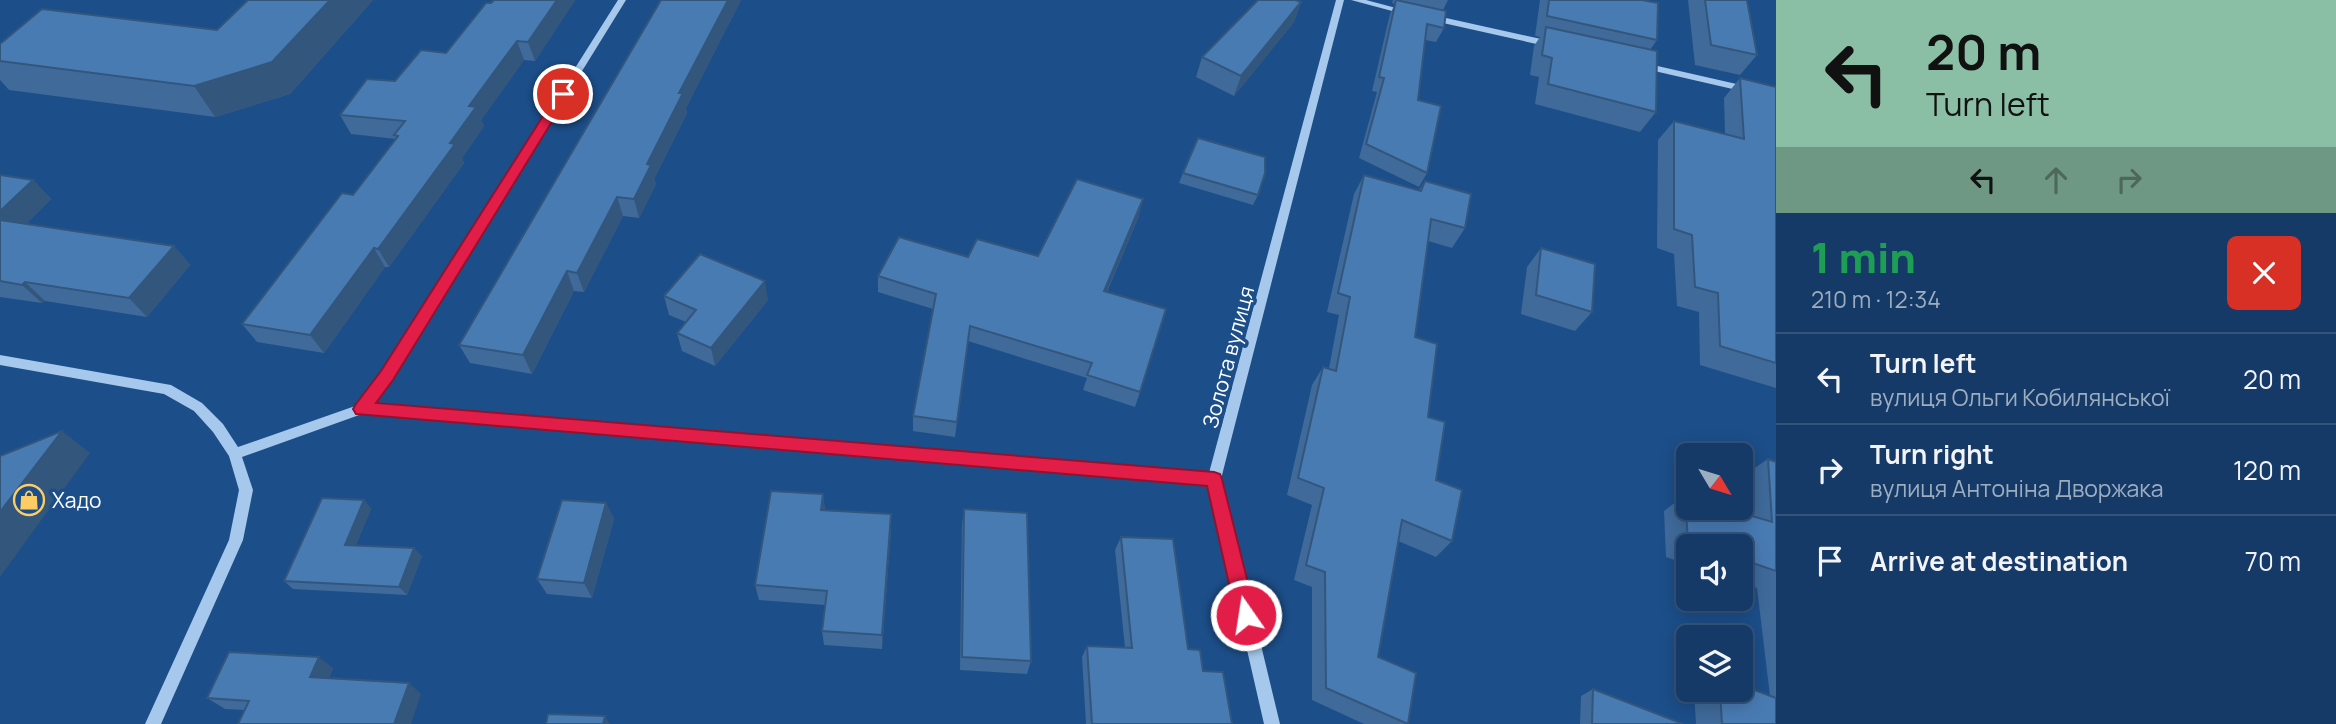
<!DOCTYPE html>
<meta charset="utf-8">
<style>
:root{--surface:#153a67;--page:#224570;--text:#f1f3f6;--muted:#9dadc0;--line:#34547b}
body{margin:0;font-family:Manrope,sans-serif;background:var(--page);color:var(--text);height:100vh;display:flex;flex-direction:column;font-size:26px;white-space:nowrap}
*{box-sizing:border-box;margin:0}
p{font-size:23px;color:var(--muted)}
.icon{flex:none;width:38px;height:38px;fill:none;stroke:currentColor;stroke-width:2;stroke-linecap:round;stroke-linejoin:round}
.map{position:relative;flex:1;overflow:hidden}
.side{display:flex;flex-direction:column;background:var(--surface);width:560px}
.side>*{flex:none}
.hud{background:#8abfa5;color:#111;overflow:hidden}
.needle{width:46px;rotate:128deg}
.fabs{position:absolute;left:1676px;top:443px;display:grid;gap:14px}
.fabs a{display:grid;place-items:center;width:77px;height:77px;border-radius:10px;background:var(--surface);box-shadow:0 4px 18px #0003,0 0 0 2px var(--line);font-size:35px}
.pin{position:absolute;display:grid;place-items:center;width:60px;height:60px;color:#fff;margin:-30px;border:4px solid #fff;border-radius:50%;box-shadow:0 2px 7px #0007}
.me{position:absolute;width:77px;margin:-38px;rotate:347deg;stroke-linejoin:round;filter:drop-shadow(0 0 5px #0008)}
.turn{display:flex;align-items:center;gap:24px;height:147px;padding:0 35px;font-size:32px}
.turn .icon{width:91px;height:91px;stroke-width:2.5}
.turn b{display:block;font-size:49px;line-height:60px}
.lanes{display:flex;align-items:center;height:66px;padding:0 35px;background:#0003;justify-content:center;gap:35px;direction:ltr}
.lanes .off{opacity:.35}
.round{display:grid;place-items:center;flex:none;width:74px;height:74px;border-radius:10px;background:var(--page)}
.summary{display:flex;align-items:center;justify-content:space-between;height:119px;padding:0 35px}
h1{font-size:42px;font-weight:800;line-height:52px;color:#1e9e55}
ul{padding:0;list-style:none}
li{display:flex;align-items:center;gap:21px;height:91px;padding:0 35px;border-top:2px solid var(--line)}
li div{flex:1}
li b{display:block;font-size:26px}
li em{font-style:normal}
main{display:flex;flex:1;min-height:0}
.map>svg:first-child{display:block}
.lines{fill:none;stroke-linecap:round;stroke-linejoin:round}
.minor{fill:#a6c8ec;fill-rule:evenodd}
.wall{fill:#3f6a9a}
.shaded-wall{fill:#33567d}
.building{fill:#497bb3;stroke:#33567d;stroke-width:2}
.route{fill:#e11d48;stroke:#92132f;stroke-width:2}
.labels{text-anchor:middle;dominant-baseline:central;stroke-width:7;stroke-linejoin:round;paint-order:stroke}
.street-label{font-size:21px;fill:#fff;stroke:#1c4e89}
.poi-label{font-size:21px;fill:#fff;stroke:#1c4e89;text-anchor:start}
</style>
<main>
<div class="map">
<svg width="1776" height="724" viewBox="0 0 1776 724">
<rect width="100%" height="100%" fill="#1c4e89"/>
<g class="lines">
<g class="minor">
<polygon points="618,0 626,0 391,380 373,405 1209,473 1336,0 1344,0 1221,479 1280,724 1264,724 1209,484 362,414 242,457 253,490 243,540 161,724 145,724 229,540 239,490 229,456 213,432 194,411 164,394 0,365 0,355 171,385 202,403 223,424 238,447 358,405 383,372"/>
<polygon points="1351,0 1366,0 1411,12 1407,15"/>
<polygon points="1428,14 1550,41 1555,44 1550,47 1425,19 1424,17"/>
<polygon points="1640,62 1776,93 1776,99 1637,67 1637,63"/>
</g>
</g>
<g class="wall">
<polygon points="248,0 373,0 290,94 215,117 9,90 0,80 0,44 217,30"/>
<polygon points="494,0 575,0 535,61 524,60 481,120 484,126 462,158 464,163 389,267 385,267 324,353 257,342 242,324 353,195 396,139 351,134 340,115 395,81 446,53"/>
<polygon points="661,0 741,0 686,108 687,113 654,179 656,184 639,218 623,216 584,292 574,291 532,374 470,363 459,345"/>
<polygon points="1393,0 1448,0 1443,10 1444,28 1436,42 1425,40 1418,100 1427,173 1419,187 1359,158 1377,92 1372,91 1390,14 1395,4 1392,3"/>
<polygon points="1540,0 1642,0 1657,40 1650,50 1656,112 1640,132 1535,104 1539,77 1530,75 1534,46 1540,37 1535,36"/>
<polygon points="1688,0 1747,0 1757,55 1740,75 1695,65"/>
<polygon points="1301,2 1294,22 1234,96 1196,77 1202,57"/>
<polygon points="1740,78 1776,87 1776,388 1700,365 1699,312 1677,306 1674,254 1657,248 1658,140 1674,121 1725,134 1724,98"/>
<polygon points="1183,173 1258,195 1253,205 1179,183"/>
<polygon points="0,175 33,180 51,199 26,224 174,246 190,265 147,317 45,301 42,303 0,297"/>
<polygon points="1364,175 1419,190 1425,181 1465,228 1452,248 1428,241 1415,337 1428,417 1436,480 1452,541 1436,557 1398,541 1378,657 1408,724 1364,724 1312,700 1312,587 1294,580 1312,505 1287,495 1312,385 1323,367 1329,368 1339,315 1327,312 1354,194"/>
<polygon points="1139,216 1107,292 1140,392 1135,407 1083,390 1087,378 968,341 955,437 913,431 913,416 933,309 878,292 878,276 1038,256"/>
<polygon points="1541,248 1592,312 1575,331 1521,314 1527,267"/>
<polygon points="664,296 768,300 715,366 682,351 677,333 686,322 669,315"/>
<polygon points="1768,459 1776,462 1776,724 1696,724 1694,690 1741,690 1770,696 1757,588 1741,582 1741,546 1689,546 1689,565 1666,557 1664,511 1685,495 1746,514 1744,475"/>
<polygon points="823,494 825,511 891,514 891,530 882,649 824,645 822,631 825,605 759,600 755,585"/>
<polygon points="364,500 371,509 356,545 422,556 407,595 293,589 284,581"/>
<polygon points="606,503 614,519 592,598 547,594 537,579"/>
<polygon points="964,509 1031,661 1027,674 960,670 962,525"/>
<polygon points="1121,537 1188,649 1203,671 1232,724 1086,724 1082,657 1087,646 1125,648 1115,550"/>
<polygon points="333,668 329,678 421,694 245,710 225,709 207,698"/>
<polygon points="1593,689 1683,724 1580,724 1581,696"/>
</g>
<g class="shaded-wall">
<polygon points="330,0 373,0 290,94 215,117 194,86"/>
<polygon points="557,0 575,0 535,61 528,42"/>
<polygon points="728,0 741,0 686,108 687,113 654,179 656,184 639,218 634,199 647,164 679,93"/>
<polygon points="1301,2 1294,22 1234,96 1241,76"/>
<polygon points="517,41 524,60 481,120 484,126 462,158 464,163 389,267 378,249 450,143 469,106"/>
<polygon points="33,180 51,199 12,239 0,227 0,211"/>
<polygon points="617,197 623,216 584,292 577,273"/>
<polygon points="1143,199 1139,216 1100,307 1104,291"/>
<polygon points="174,246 190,265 147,317 129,298"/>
<polygon points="374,248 385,267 324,353 310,335"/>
<polygon points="567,271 574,291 532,374 523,355"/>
<polygon points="765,281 768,300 715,366 711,348"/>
<polygon points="25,282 45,301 42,303 22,285"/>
<polygon points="62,431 90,453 0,577 0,512"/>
<polygon points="823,494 825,511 821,510"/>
<polygon points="364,500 371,509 353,553 345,545"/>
<polygon points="606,503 614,519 592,598 584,583"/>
<polygon points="891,514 891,530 882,649 882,635"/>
<polygon points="414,548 422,556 407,595 399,587"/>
<polygon points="319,657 333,668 325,688 310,677"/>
<polygon points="409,683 421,694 411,724 394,724"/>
<polygon points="605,716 610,724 603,724"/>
</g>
<g class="building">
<polygon points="248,0 330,0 272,62 194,86 0,61 0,44 42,9 217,30"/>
<polygon points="494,0 557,0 528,42 517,41 469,106 476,107 450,143 455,144 378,249 374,248 310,335 242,324 342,193 353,195 398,136 394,135 405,121 340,115 367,79 395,81 421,50 446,53 486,3 491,3"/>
<polygon points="661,0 728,0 679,93 683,93 647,164 651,165 634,199 617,197 577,273 567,271 523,355 459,345"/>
<polygon points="1258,0 1295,0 1301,2 1241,76 1202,57"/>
<polygon points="1396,0 1446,11 1444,28 1427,24 1418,100 1441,106 1427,173 1366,144 1384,78 1379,77"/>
<polygon points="1549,0 1642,0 1658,3 1657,40 1547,16"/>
<polygon points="1705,0 1747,0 1757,55 1711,45"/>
<polygon points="1546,27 1657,51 1656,112 1548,84 1552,58 1542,55"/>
<polygon points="1740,78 1776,87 1776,363 1720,346 1718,293 1695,287 1692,235 1674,229 1674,121 1744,139"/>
<polygon points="1198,138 1265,157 1265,173 1258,195 1183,173"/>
<polygon points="0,175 33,180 0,211"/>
<polygon points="1364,175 1421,191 1425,181 1471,194 1465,228 1431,219 1415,337 1437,344 1428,417 1445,422 1436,480 1462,490 1452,541 1402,520 1378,657 1416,673 1408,724 1326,688 1325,572 1306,565 1324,488 1298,478 1323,367 1336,371 1350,297 1338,293"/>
<polygon points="1077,179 1143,199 1104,291 1166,309 1140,392 1087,375 1092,363 970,326 957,422 913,416 936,294 878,276 899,237 968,257 977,239 1038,256"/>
<polygon points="0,220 174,246 129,298 25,282 22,285 0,281"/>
<polygon points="1541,248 1595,264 1592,312 1536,295"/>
<polygon points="700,254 765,281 711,348 677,333 696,310 664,296"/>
<polygon points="62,431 0,512 0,456"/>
<polygon points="1768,459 1776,462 1776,571 1741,559 1741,546 1701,546 1688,542 1685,495 1689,496 1689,508 1725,508 1772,522"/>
<polygon points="771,491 823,494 821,510 891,514 882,635 822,631 827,591 755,585"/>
<polygon points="322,498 364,500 345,545 414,548 399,587 284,581"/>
<polygon points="562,500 606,503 584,583 537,579"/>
<polygon points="964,509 1027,513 1031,661 962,657"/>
<polygon points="1121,537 1173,539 1188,649 1200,650 1203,671 1223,672 1232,724 1092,724 1087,646 1132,648"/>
<polygon points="229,652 319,657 310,677 409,683 394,724 238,724 249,701 207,698"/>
<polygon points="1741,685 1776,698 1776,724 1722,724 1720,690 1741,690"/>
<polygon points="1593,689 1683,724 1592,724"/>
<polygon points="548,714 605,716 603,724 546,724"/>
</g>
<polygon class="route" points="563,90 569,94 393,380 376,403 1214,472 1220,474 1222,479 1256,615 1253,622 1246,624 1239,622 1236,615 1207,486 356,414 353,409 356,404 381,371 557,94"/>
<defs>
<g id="shop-ring" transform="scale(1.575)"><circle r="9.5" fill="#1c4e89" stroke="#fdcd63" stroke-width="1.5"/><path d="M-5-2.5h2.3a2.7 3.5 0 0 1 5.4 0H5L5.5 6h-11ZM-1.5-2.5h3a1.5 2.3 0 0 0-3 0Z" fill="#fdcd63"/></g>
</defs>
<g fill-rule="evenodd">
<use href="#shop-ring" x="29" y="500"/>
</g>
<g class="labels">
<g class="street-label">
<text transform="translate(1228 357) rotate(-75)">Золота вулиця</text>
</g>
<g class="poi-label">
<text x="52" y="500">Хадо</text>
</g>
</g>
</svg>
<div class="fabs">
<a><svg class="needle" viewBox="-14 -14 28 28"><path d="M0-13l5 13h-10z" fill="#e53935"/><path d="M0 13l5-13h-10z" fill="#9dadc0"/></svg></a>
<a><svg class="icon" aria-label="sound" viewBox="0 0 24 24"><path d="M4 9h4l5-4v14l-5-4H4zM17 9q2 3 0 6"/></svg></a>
<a><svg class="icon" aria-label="layers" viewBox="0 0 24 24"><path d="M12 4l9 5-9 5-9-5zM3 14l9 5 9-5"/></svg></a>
</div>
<div class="pin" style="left:563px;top:94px;background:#d93025"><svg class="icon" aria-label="arrive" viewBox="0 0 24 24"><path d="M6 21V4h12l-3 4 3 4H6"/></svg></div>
<svg class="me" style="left:1246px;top:615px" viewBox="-20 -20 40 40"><circle r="17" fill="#e11d48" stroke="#fff" stroke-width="3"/><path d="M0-11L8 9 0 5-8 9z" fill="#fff"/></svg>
</div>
<section class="side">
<div class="hud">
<div class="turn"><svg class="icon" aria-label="left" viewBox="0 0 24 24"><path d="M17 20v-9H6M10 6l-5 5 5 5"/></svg><div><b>20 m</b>Turn left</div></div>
<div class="lanes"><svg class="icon" aria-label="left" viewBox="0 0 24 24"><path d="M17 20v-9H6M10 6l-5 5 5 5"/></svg><svg class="icon off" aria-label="ahead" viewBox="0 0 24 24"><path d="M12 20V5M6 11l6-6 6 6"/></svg><svg class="icon off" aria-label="right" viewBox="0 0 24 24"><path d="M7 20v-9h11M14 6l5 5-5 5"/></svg></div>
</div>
<div class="summary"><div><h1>1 min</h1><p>210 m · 12:34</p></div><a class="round" style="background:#d93025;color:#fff"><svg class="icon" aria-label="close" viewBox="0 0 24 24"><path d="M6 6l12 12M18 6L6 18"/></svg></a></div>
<ul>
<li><svg class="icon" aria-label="left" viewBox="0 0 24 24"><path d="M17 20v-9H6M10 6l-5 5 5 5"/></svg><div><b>Turn left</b><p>вулиця Ольги Кобилянської</p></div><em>20 m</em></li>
<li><svg class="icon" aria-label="right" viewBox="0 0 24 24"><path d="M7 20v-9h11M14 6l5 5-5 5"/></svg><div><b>Turn right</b><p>вулиця Антоніна Дворжака</p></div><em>120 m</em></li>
<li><svg class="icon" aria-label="arrive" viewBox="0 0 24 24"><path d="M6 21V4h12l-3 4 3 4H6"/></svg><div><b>Arrive at destination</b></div><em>70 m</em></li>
</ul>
</section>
</main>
